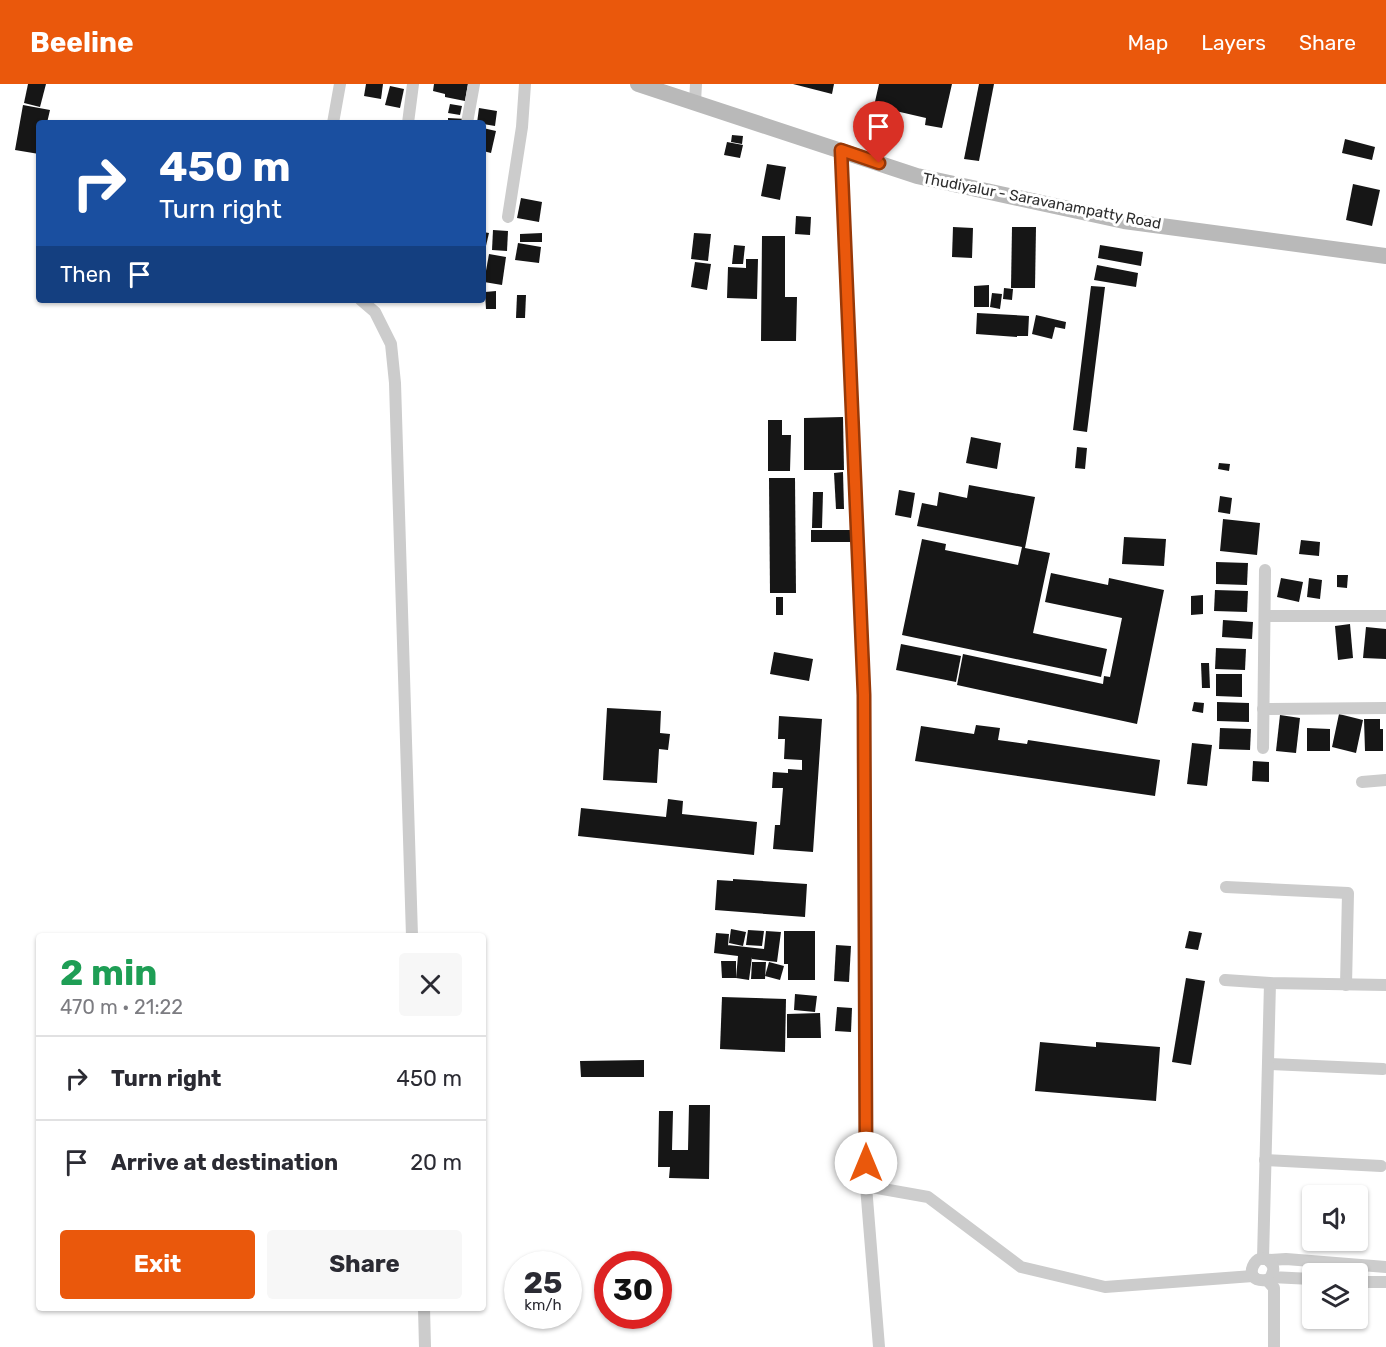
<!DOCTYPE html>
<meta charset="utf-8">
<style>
:root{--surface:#fff;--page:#f7f7f7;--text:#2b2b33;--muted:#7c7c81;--line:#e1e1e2;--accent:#ea580c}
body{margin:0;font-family:Rubik,sans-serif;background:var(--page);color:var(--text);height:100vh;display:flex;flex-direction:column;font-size:22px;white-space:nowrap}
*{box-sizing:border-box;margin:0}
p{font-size:20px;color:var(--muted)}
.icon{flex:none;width:33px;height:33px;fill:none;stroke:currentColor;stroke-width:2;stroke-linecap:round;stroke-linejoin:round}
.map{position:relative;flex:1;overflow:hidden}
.drawer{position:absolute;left:36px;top:849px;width:450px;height:378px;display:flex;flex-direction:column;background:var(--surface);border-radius:6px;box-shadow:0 2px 4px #0004}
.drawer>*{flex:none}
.banner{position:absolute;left:36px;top:36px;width:450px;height:183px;border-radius:6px;box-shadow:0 2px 4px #0004;background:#1a4fa0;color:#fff;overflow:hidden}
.fabs{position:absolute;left:1302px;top:1101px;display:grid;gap:12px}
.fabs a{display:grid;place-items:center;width:66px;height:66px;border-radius:6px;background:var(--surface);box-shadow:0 2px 4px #0004;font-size:30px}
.speed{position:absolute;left:504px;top:1167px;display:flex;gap:12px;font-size:30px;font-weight:700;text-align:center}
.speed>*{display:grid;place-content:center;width:78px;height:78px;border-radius:50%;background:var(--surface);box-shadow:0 2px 4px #0004;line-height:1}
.speed small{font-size:15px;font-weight:400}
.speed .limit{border:9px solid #d22;background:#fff;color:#111}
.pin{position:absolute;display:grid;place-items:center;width:51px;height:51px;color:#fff;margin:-62px -26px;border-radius:50% 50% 50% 0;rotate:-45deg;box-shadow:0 0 6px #0007}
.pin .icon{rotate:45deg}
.me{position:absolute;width:66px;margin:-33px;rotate:0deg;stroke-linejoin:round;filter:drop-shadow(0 0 4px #0008)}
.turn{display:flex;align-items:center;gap:21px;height:126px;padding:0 24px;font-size:27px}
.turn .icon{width:78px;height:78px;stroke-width:2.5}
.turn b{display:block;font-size:42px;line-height:51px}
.then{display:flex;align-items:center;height:57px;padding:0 24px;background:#0003;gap:12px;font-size:22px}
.round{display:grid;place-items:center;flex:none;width:63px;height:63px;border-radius:6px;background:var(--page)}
.head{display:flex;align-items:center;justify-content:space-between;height:102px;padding:0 24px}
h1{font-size:36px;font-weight:700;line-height:45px;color:#1e9e55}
.primary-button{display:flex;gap:12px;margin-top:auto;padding:12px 24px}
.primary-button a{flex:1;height:69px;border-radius:6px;background:var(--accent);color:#fff;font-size:24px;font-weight:700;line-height:69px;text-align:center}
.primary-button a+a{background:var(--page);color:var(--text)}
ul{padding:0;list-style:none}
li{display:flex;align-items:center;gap:18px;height:84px;padding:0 24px;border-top:2px solid var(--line)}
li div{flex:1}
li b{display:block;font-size:22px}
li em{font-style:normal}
header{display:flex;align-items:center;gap:36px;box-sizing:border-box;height:84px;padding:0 30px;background:var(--accent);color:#fff}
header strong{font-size:28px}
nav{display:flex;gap:33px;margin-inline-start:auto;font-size:21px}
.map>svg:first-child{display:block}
.building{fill:#161616}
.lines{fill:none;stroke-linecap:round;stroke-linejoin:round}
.street{stroke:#ccc;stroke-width:12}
.secondary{stroke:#b9b9b9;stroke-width:16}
.route-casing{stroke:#983908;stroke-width:15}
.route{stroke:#ea580c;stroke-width:10}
.labels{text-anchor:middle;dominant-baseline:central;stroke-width:6;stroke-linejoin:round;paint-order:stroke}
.street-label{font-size:15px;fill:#2f2f2f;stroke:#fff}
</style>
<header>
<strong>Beeline</strong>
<nav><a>Map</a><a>Layers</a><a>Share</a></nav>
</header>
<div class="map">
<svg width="1386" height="1263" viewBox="0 0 1386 1263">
<rect width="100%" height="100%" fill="#fff"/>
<g class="building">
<polygon points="28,0 46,0 40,23 24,19"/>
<polygon points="366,0 383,0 381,15 364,12"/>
<polygon points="434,0 468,0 465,17 445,13 445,10 433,7"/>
<polygon points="793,0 834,0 832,10"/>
<polygon points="879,0 952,0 942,44 925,41 926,34 874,22"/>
<polygon points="979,0 994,0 979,77 964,75"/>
<polygon points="390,2 404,5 400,24 385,21"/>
<polygon points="450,20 462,22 460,31 448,29"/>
<polygon points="23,21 50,26 47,39 39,39 39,70 15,66"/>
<polygon points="479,24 497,27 495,42 483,40 483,39 477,39"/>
<polygon points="448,34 466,35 466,39 448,39"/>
<polygon points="866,34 890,38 888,47 865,43"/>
<polygon points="483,44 496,47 491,69 483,67"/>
<polygon points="732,51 743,52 742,60 731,58"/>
<polygon points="1345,55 1375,63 1372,76 1342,69"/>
<polygon points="727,58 743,61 740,74 724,71"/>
<polygon points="767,80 786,83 780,116 761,112"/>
<polygon points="1353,100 1380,106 1372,142 1346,136"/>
<polygon points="521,114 542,118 539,138 517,134"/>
<polygon points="796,132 811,133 810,151 795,150"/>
<polygon points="953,143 973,144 972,174 952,173"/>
<polygon points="1012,143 1036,143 1035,204 1011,204"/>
<polygon points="493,146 508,147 507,167 492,166"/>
<polygon points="483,148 489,149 485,166 483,166"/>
<polygon points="542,149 542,158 520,158 520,150"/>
<polygon points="694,149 711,150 708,177 691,175"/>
<polygon points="762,152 785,152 785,213 797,213 796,257 761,257"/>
<polygon points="518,159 541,163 539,179 515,176"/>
<polygon points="734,161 745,162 743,180 732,180"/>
<polygon points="1100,161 1143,168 1141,182 1098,174"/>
<polygon points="489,170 506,173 502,201 484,198"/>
<polygon points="746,175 758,175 757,215 727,214 728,183 746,184"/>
<polygon points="695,178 711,180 707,206 691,203"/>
<polygon points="1097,181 1138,189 1136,203 1094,196"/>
<polygon points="989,201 989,223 974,223 974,202"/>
<polygon points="1091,202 1105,203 1087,348 1073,346"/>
<polygon points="1004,204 1013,205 1012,216 1003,215"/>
<polygon points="496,207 496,225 486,225 485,208"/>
<polygon points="992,209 1002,210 1000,225 990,223"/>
<polygon points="517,211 526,211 525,234 516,234"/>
<polygon points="977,229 1029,232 1028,252 1017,252 1017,253 976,250"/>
<polygon points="1036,231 1066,238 1065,245 1055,243 1052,255 1032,250"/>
<polygon points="843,333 844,386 804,386 804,334"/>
<polygon points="768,336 782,336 782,351 791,351 790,387 768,387"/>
<polygon points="971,353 1001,359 997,385 966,379"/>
<polygon points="1077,363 1087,364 1085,385 1075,384"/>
<polygon points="1219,379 1230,380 1229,387 1218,385"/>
<polygon points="843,388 844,425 836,425 834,389"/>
<polygon points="769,394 795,394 796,509 770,509"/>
<polygon points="969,401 1035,413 1025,464 1050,469 1033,549 1107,565 1101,593 902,551 922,455 946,460 945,466 1018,481 1022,463 917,442 922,419 937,422 939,408 967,414"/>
<polygon points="899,406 915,409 911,434 895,431"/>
<polygon points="813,408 823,408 822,444 812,444"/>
<polygon points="1220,412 1232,414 1230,430 1218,428"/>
<polygon points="1223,435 1260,439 1257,471 1220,467"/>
<polygon points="811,446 852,446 851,458 811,458"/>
<polygon points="1124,453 1166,455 1164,482 1122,480"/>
<polygon points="1301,456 1320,458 1319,472 1299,470"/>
<polygon points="1216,478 1248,479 1247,501 1216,500"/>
<polygon points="1051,489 1108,501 1109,494 1164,506 1137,640 957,601 963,570 1103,600 1104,592 1110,593 1122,534 1045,518"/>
<polygon points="1337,491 1348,491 1347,504 1337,503"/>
<polygon points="1281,494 1303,498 1299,518 1277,513"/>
<polygon points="1309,494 1322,496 1320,515 1307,513"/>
<polygon points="1215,506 1248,507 1247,528 1214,527"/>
<polygon points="1203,511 1203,530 1191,531 1191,512"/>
<rect x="776" y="513" width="7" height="18"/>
<polygon points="1223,536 1253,538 1252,555 1222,553"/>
<polygon points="1350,540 1353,574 1338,576 1335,542"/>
<polygon points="1366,543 1386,545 1386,575 1363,574"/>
<polygon points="901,560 961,572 956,598 896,586"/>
<polygon points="1216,564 1246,565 1245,586 1215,585"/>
<polygon points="774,568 813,575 809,597 770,590"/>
<polygon points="1201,579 1209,579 1210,604 1202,604"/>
<polygon points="1216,590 1242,590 1242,613 1216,612"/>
<polygon points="1194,618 1204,619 1203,629 1192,627"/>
<polygon points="1217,618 1249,619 1249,638 1217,637"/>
<polygon points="607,624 661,627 660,649 670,650 668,666 659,665 657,699 603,696"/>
<polygon points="1339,630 1363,636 1356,669 1332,663"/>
<polygon points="1280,631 1300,634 1296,669 1276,667"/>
<polygon points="779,632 822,635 813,768 773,765 775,741 780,741 783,704 772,704 773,688 788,689 788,685 802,686 802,676 784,675 785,655 778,655"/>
<polygon points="1364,635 1380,635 1380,645 1383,645 1383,667 1365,667"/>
<polygon points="976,641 1000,644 998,656 1027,660 1028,656 1160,676 1155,712 915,677 921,642 974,650"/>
<polygon points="1220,644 1251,645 1250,666 1219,665"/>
<polygon points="1307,644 1330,645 1330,667 1307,667"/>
<polygon points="1192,659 1212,661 1207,702 1187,700"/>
<polygon points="1253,677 1269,678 1269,698 1252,697"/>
<polygon points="668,715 683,717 682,730 757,738 754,771 578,752 581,724 666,733"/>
<polygon points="733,795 807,800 805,833 715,826 717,796 733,797"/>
<polygon points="731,845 746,848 743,862 729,859"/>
<polygon points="748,846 764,847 762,862 746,861"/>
<polygon points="766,847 781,848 777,878 752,875 752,873 749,896 736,894 738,872 714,869 716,849 729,850 728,862 728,861 764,865"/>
<polygon points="784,847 815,847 815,896 788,896 788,880 784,880"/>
<polygon points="1189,847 1202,849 1198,866 1185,864"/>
<polygon points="836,861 851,862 849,898 834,897"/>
<polygon points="721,877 736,877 736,894 722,894"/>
<polygon points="752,878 766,878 765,895 751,895"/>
<polygon points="769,878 784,882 780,896 765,892"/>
<polygon points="1186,894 1205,897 1191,981 1172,978"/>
<polygon points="795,910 817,912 815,928 794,926"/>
<polygon points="722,913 786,915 785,968 720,965"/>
<polygon points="837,923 852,924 851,948 835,947"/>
<polygon points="820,929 821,954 787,954 787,930"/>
<polygon points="1040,958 1096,963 1096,958 1160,963 1156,1017 1035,1007"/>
<polygon points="644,976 644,993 581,993 580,977"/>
<polygon points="689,1021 710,1021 709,1095 669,1094 670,1083 658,1083 659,1027 673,1027 672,1066 688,1066"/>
</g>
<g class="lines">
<g class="street">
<polyline points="695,18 696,0"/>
<polyline points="333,39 340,0"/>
<polyline points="408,39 413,0"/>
<polyline points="467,39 474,0"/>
<polyline points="841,66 864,611 866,1102 879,1263"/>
<polyline points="508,133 522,43 525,0"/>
<polyline points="361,216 375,228 391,260 395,299 412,852"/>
<polyline points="1265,532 1386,532"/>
<polyline points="1263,625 1386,624"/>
<polyline points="1263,664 1265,486"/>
<polyline points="1362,698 1386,696"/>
<polyline points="1226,803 1348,809 1346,901"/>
<polyline points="1225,896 1270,899 1386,901"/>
<polyline points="1268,980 1383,985"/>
<polyline points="1265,1076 1381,1082"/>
<polyline points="866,1102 928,1113 1021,1183 1105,1203 1253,1192"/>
<polyline points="1263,1175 1270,899"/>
<polyline points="1268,1176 1286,1175 1386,1183"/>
<path d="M1271,1193C1273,1188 1275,1184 1271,1179C1257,1161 1238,1200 1267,1196L1271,1193L1312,1195"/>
<polyline points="1267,1196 1274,1204 1274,1263"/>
<polyline points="1358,1198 1386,1198"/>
<polyline points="424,1224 425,1263"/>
</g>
<polyline class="secondary" points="638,0 917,92 1124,137 1386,172"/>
</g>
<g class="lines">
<g class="route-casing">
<polyline id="route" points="866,1079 864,611 841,66 879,79"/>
</g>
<use href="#route" class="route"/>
</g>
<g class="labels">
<g class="street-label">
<text transform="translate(1042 117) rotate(11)">Thudiyalur - Saravanampatty Road</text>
</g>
</g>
</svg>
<div class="fabs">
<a><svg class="icon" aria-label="sound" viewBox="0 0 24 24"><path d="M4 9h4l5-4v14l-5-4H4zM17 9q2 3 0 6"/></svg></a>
<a><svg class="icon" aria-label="layers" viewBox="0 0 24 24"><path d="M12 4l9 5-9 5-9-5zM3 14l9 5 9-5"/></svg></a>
</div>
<div class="speed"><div>25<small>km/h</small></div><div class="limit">30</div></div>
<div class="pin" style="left:879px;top:79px;background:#d93025"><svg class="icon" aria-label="arrive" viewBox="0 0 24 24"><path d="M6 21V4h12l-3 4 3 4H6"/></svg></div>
<svg class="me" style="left:866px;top:1079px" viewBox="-20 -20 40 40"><circle r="19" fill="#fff"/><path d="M0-13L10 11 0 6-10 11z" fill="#ea580c"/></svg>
<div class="banner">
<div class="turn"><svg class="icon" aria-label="right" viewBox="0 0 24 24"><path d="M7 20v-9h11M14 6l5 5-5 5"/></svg><div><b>450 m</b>Turn right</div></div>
<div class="then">Then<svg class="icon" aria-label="arrive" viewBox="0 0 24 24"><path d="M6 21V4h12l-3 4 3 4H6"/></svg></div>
</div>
<section class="drawer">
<div class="head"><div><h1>2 min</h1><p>470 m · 21:22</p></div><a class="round"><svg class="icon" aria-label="close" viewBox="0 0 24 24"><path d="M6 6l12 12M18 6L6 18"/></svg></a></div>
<ul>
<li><svg class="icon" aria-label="right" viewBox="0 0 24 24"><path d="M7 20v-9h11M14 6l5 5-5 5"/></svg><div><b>Turn right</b></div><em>450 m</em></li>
<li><svg class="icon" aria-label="arrive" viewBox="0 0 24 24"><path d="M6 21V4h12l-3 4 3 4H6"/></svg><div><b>Arrive at destination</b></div><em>20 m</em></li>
</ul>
<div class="primary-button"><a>Exit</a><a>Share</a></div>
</section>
</div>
